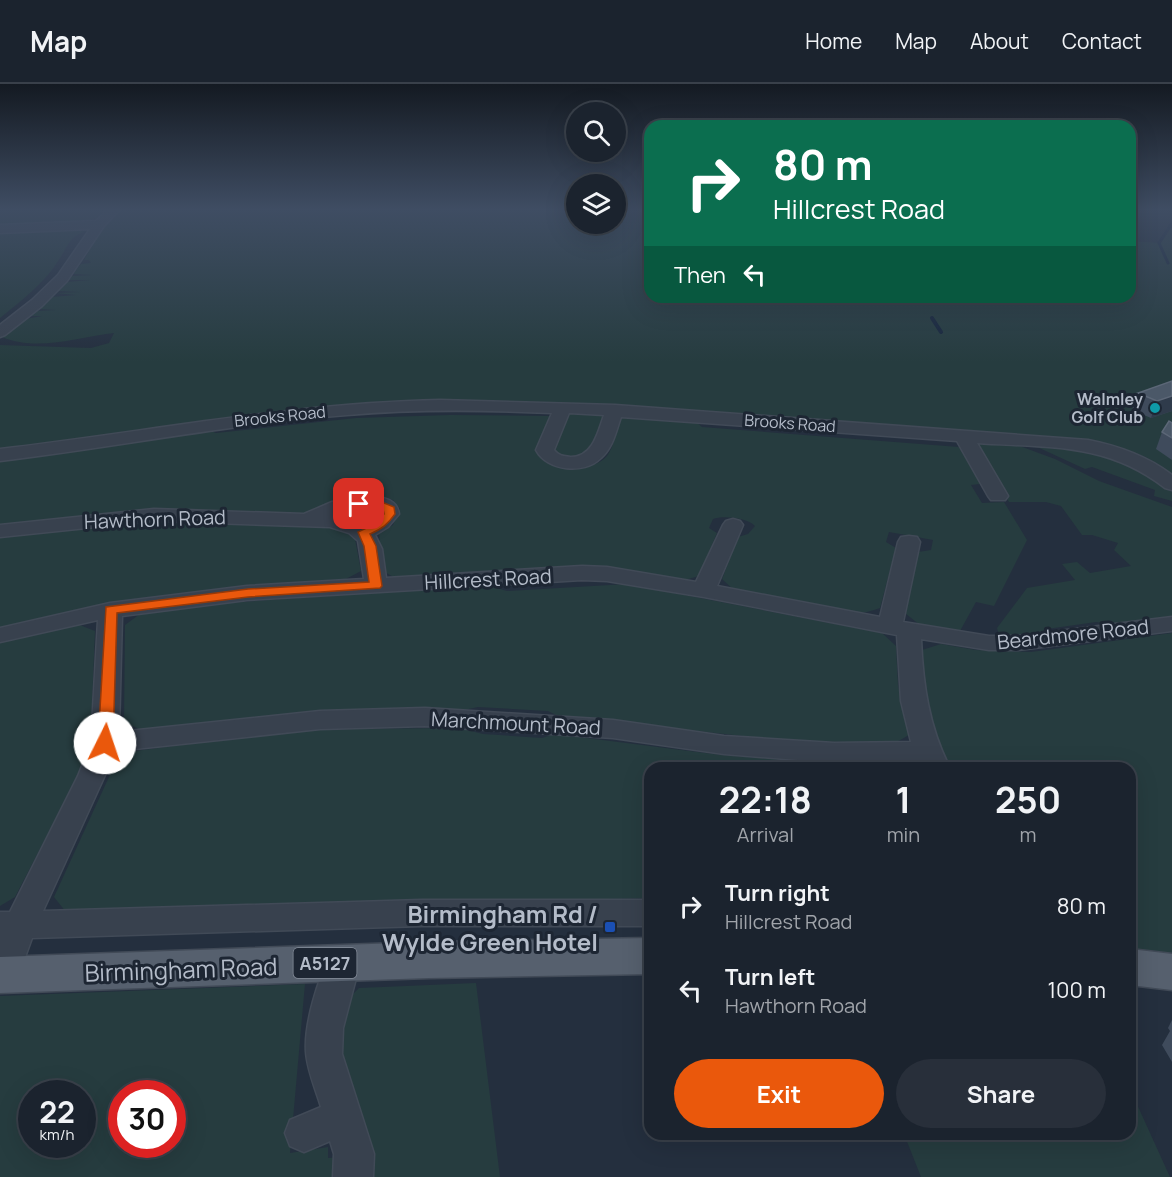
<!DOCTYPE html>
<style>
:root{--surface:#1b232e;--page:#282f3a;--text:#f1f3f6;--muted:#a0a4aa;--line:#39404a;--accent:#ea580c}
body{margin:0;font-family:Manrope,sans-serif;background:var(--page);color:var(--text);height:100vh;display:flex;flex-direction:column;font-size:22px;white-space:nowrap}
*{box-sizing:border-box;margin:0}
p{font-size:20px;color:var(--muted)}
.icon{flex:none;width:33px;height:33px;fill:none;stroke:currentColor;stroke-width:2;stroke-linecap:round;stroke-linejoin:round}
.map{position:relative;flex:1;overflow:hidden}
.side{position:absolute;left:644px;top:678px;width:492px;height:378px;display:flex;flex-direction:column;background:var(--surface);border-radius:18px;box-shadow:0 6px 24px #0002,0 0 0 2px var(--line)}
.side>*{flex:none}
.guide{position:absolute;left:644px;top:36px;width:492px;height:183px;border-radius:18px;box-shadow:0 6px 24px #0002,0 0 0 2px var(--line);background:#0b6e4f;color:#fff;overflow:hidden}
.controls{position:absolute;left:566px;top:18px;display:grid;gap:12px}
.controls a{display:grid;place-items:center;width:60px;height:60px;border-radius:50%;background:var(--surface);box-shadow:0 6px 24px #0002,0 0 0 2px var(--line);font-size:30px}
.speed{position:absolute;left:18px;top:996px;display:flex;gap:12px;font-size:30px;font-weight:700;text-align:center}
.speed>*{display:grid;place-content:center;width:78px;height:78px;border-radius:50%;background:var(--surface);box-shadow:0 6px 24px #0002,0 0 0 2px var(--line);line-height:1}
.speed small{font-size:15px;font-weight:400}
.speed .limit{border:9px solid #d22;background:#fff;color:#111}
.pin{position:absolute;display:grid;place-items:center;width:51px;height:51px;color:#fff;margin:-26px;border-radius:12px;box-shadow:0 3px 9px #0006}
.me{position:absolute;width:66px;margin:-33px;rotate:4deg;stroke-linejoin:round;filter:drop-shadow(0 0 4px #0008)}
.turn{display:flex;align-items:center;gap:21px;height:126px;padding:0 30px;font-size:27px}
.turn .icon{width:78px;height:78px;stroke-width:2.5}
.turn b{display:block;font-size:42px;line-height:51px}
.then{display:flex;align-items:center;height:57px;padding:0 30px;background:#0003;gap:12px;font-size:22px}
.eta{display:flex;justify-content:space-evenly;align-items:center;height:102px;text-align:center}
.eta b{font-size:36px;font-weight:700;line-height:42px}
.action{display:flex;gap:12px;margin-top:auto;padding:12px 30px}
.action a{flex:1;height:69px;border-radius:36px;background:var(--accent);color:#fff;font-size:24px;font-weight:700;line-height:69px;text-align:center}
.action a+a{background:var(--page);color:var(--text)}
ul{padding:0;list-style:none}
li{display:flex;align-items:center;gap:18px;height:84px;padding:0 30px}
li div{flex:1}
li b{display:block;font-size:22px}
li em{font-style:normal}
header{display:flex;align-items:center;gap:36px;box-sizing:border-box;height:84px;padding:0 30px;background:var(--surface);border-bottom:2px solid var(--line)}
header strong{font-size:28px}
nav{display:flex;gap:33px;margin-inline-start:auto;font-size:21px}
.map>svg:first-child{display:block}
.green{fill:#263c3f;fill-rule:evenodd}
.lines{fill:none;stroke-linecap:round;stroke-linejoin:round}
.stream-far1{stroke:#17263c;stroke-width:3}
.stream{stroke:#17263c;stroke-width:4}
.minor-casing{stroke:#414a57;stroke-width:3}
.major-casing{stroke:#414a57;stroke-width:3}
.minor{fill:#38414e;fill-rule:evenodd}
.major{fill:#56606e;fill-rule:evenodd}
.wall{fill:#3f4b5c}
.shaded-wall{fill:#2f3b4b}
.building{fill:#4b5868;stroke:#5c6777;stroke-width:1.5}
.route{fill:#ea580c;stroke:#983908;stroke-width:1.5}
.culture-dot{fill:#0f9aa8;stroke:#1d2633;stroke-width:2}
.transit-dot{fill:#1a4fb4;stroke:#1d2633;stroke-width:2}
.labels{text-anchor:middle;dominant-baseline:central;stroke-width:6;stroke-linejoin:round;paint-order:stroke}
.far-poi-label{font-size:16px;font-weight:bold;fill:#b4bcc9;stroke:#1d2633;text-anchor:end}
.far-street-label{font-size:16px;fill:#b4bcc9;stroke:#1d2633}
.shield{fill:#1d2633;stroke:#878f9c;stroke-width:1.5}
.shield-label{font-size:18px;font-weight:bold;fill:#b4bcc9}
.street-label{font-size:20px;fill:#b4bcc9;stroke:#1d2633}
.near-poi-label{font-size:24px;font-weight:bold;fill:#b4bcc9;stroke:#1d2633;text-anchor:end}
.near-street-label{font-size:24px;fill:#b4bcc9;stroke:#1d2633}
</style>
<header>
<strong>Map</strong>
<nav><a>Home</a><a>Map</a><a>About</a><a>Contact</a></nav>
</header>
<div class="map">
<svg width="1172" height="1093" viewBox="0 0 1172 1093">
<rect width="100%" height="100%" fill="#242f3e"/>
<g class="green">
<polygon points="0,125 108,125 96,134 72,140 0,143"/>
<path d="M122,125H576V140H615V125H649L650,213H1130V157L1161,159L1172,143V392L1146,373L1110,362C997,352 883,343 770,334C654,324 539,315 423,317C281,320 141,349 0,367V261L91,264L109,259L114,249C79,253 37,268 2,253L25,235L42,232H29L36,227L56,226L38,225L51,213L76,211L55,209L80,208L57,207L66,198L90,196H68L71,192L92,191L73,190L81,180L91,179L89,176H84L101,145Z"/>
<path d="M73,144L84,148C70,152 68,162 60,174C46,198 22,216 0,234V147Z"/>
<polygon points="568,329 604,331 595,367 579,376 552,369"/>
<path d="M450,331L552,332L537,369C548,387 593,389 607,372C614,363 616,347 620,336L625,333L694,336L702,343L959,363L980,400L971,401L982,419L1004,418L1027,456L994,522L976,518L960,547L920,541L905,529L918,468L931,466L933,456L889,448L886,458L896,464L880,524C861,531 845,532 826,522L735,507L722,495L738,453L748,450L755,442C748,434 723,431 713,435L709,444L717,449L699,492L681,497L631,487L397,495L383,487L379,450L393,441L400,425L393,416L388,415L336,417L303,430L170,425L0,442V376L208,346L216,349L356,334Z"/>
<path d="M983,358L1017,361L1055,375L1099,397L1172,423V532L1111,540L1096,538L1047,545C1033,553 1015,551 999,551L997,544L1027,504L1075,496L1062,480L1077,478L1090,489L1131,482L1114,466L1118,459L1092,451H1082L1061,422L1046,418H1009L978,363L979,359Z"/>
<polygon points="1035,362 1090,366 1146,387 1172,407 1172,417 1154,412 1155,406 1092,383 1085,385"/>
<polygon points="145,437 329,443 347,448 355,455 361,487 342,497 211,506 137,515 0,544 0,451"/>
<path d="M627,500L882,549L896,562L898,601L909,651L895,659L790,657L558,632L548,627L478,623L464,626C356,624 250,632 143,647L124,638L125,541L144,527L183,522L486,501L507,507Z"/>
<polygon points="77,540 95,547 91,644 86,667 76,696 15,813 0,822 0,558"/>
<path d="M1172,549V869L1130,864V684H951C932,649 923,606 922,566L941,560L976,566L1031,568Z"/>
<polygon points="459,644 483,650 542,654 555,650 721,671 789,676 902,679 914,684 650,684 649,814 66,828 54,813 114,682 135,667 273,649 331,645"/>
<polygon points="476,899 500,1093 364,1093 369,1069 369,1052 347,988 341,964 349,914 359,904"/>
<path d="M305,900L290,1069L328,1063V1074L343,1073L341,1093H0V912ZM32,1010H82V1060H32ZM122,1010H172V1060H122Z"/>
<polygon points="1130,1005 1170,1093 921,1093 904,1050 1130,1050"/>
</g>
<g class="lines">
<polyline class="stream-far1" points="1168,179 1159,159 1172,139"/>
<polyline class="stream" points="932,234 941,248"/>
<g class="minor-casing">
<g id="minor">
<polygon points="108,125 120,125 104,142 67,197 42,222 5,251 0,253 0,241 32,216 58,191 90,145 0,149 0,141 96,137"/>
<path d="M440,316L615,321L1088,356C1119,362 1147,372 1172,391V406L1165,404C1106,358 1048,364 977,359L1008,412L1005,416H991L988,412L957,357L621,333C616,347 613,364 601,374C584,391 547,387 536,366L552,329C484,326 415,325 347,331C231,340 116,363 0,377V365C147,348 292,319 440,316ZM569,329L604,331C598,348 593,373 571,373C563,372 559,372 554,366Z"/>
<path d="M371,412C384,414 397,415 399,430L388,443L375,451L382,465L386,494L582,482L607,483L696,498L723,441L726,437L733,435L740,437L743,441L717,502L880,533L898,458L901,453L909,452L917,453L920,458L903,538L989,552H1018L1172,533V547L1018,566H989L921,555C923,601 929,643 950,684H922L918,677L834,679L724,670L613,654L425,642L320,645L116,667L43,827L422,816H650V842H422L32,854L15,901L0,905V828H10L78,692L91,659L98,536L0,558V544L110,519L247,502L364,495L358,457L349,449L330,443L154,437L0,453V441L154,425L304,430L332,418ZM371,424L378,426L379,430L364,441L333,432L350,426ZM582,496L607,497L704,513L897,551L901,617L911,658L834,659L724,652L613,636L425,624L320,627L119,648L122,532L247,516Z"/>
<path d="M343,865L355,869L360,879L343,944L342,970L374,1070L373,1093H333L334,1070L330,1057L304,1068L290,1062L285,1049L290,1036L321,1023C316,1006 307,986 306,968C304,940 318,895 331,869Z"/>
</g>
</g>
<g class="major-casing">
<g id="major">
<polygon points="650,854 650,890 429,894 0,909 0,873 429,858"/>
<polygon points="1130,865 1172,870 1172,906 1130,901"/>
</g>
</g>
<use href="#minor" class="minor"/>
<use href="#major" class="major"/>
</g>
<g class="wall">
<polygon points="1172,297 1172,327 1151,334 1132,326 1138,309"/>
<polygon points="1172,339 1172,376 1156,365 1162,348"/>
<polygon points="1172,936 1172,978 1162,961 1170,947 1168,944"/>
</g>
<polygon class="shaded-wall" points="1172,312 1172,327 1151,334 1157,317"/>
<g class="building">
<polygon points="1172,297 1172,312 1157,317 1138,309"/>
<polygon points="1169,337 1172,339 1172,354 1162,348"/>
</g>
<linearGradient id="sky" x2="0" y2="1"><stop stop-color="#141a22"/><stop offset="0.45" stop-color="#3f4d63"/><stop offset="1" stop-color="#3f4d63" stop-opacity="0"/></linearGradient>
<rect width="1172" height="278" fill="url(#sky)"/>
<path class="route" d="M359,416H377L394,423L395,430C388,440 382,445 370,450L376,462L382,502L380,504L248,513L117,529L113,659L111,663H100L98,659L106,523L248,505L369,498L364,462L358,448L373,441L384,430L383,425L355,422V417Z"/>
<circle class="culture-dot" cx="1155" cy="324" r="6"/>
<rect class="transit-dot" x="604" y="837" width="12" height="12" rx="3"/>
<g class="labels">
<g class="far-poi-label">
<text x="1143" y="315">Walmley<tspan x="1143" dy="18">Golf Club</tspan></text>
</g>
<g class="far-street-label">
<text transform="translate(280 332) rotate(-6)">Brooks Road</text>
<text transform="translate(790 339) rotate(4)">Brooks Road</text>
</g>
<rect class="shield" x="293.5" y="864" width="63" height="30" rx="4.5"/>
<g class="shield-label">
<text x="325" y="879">A5127</text>
</g>
<g class="street-label">
<text transform="translate(155 435) rotate(-2)">Hawthorn Road</text>
<text transform="translate(488 495) rotate(-3)">Hillcrest Road</text>
<text transform="translate(1073 550) rotate(-6)">Beardmore Road</text>
<text transform="translate(516 639) rotate(3)">Marchmount Road</text>
</g>
<g class="near-poi-label">
<text x="598" y="829">Birmingham Rd /<tspan x="598" dy="28">Wylde Green Hotel</tspan></text>
</g>
<g class="near-street-label">
<text transform="translate(181 885) rotate(-2)">Birmingham Road</text>
</g>
</g>
</svg>
<div class="controls">
<a><svg class="icon" aria-label="search" viewBox="0 0 24 24"><circle cx="10" cy="10" r="6"/><path d="M15 15l6 6"/></svg></a>
<a><svg class="icon" aria-label="layers" viewBox="0 0 24 24"><path d="M12 4l9 5-9 5-9-5zM3 14l9 5 9-5"/></svg></a>
</div>
<div class="speed"><div>22<small>km/h</small></div><div class="limit">30</div></div>
<div class="pin" style="left:359px;top:420px;background:#d93025"><svg class="icon" aria-label="arrive" viewBox="0 0 24 24"><path d="M6 21V4h12l-3 4 3 4H6"/></svg></div>
<svg class="me" style="left:105px;top:659px" viewBox="-20 -20 40 40"><circle r="19" fill="#fff"/><path d="M0-13L10 11 0 6-10 11z" fill="#ea580c"/></svg>
<div class="guide">
<div class="turn"><svg class="icon" aria-label="right" viewBox="0 0 24 24"><path d="M7 20v-9h11M14 6l5 5-5 5"/></svg><div><b>80 m</b>Hillcrest Road</div></div>
<div class="then">Then<svg class="icon" aria-label="left" viewBox="0 0 24 24"><path d="M17 20v-9H6M10 6l-5 5 5 5"/></svg></div>
</div>
<section class="side">
<div class="eta">
<div><b>22:18</b><p>Arrival</p></div>
<div><b>1</b><p>min</p></div>
<div><b>250</b><p>m</p></div>
</div>
<ul>
<li><svg class="icon" aria-label="right" viewBox="0 0 24 24"><path d="M7 20v-9h11M14 6l5 5-5 5"/></svg><div><b>Turn right</b><p>Hillcrest Road</p></div><em>80 m</em></li>
<li><svg class="icon" aria-label="left" viewBox="0 0 24 24"><path d="M17 20v-9H6M10 6l-5 5 5 5"/></svg><div><b>Turn left</b><p>Hawthorn Road</p></div><em>100 m</em></li>
</ul>
<div class="action"><a>Exit</a><a>Share</a></div>
</section>
</div>
